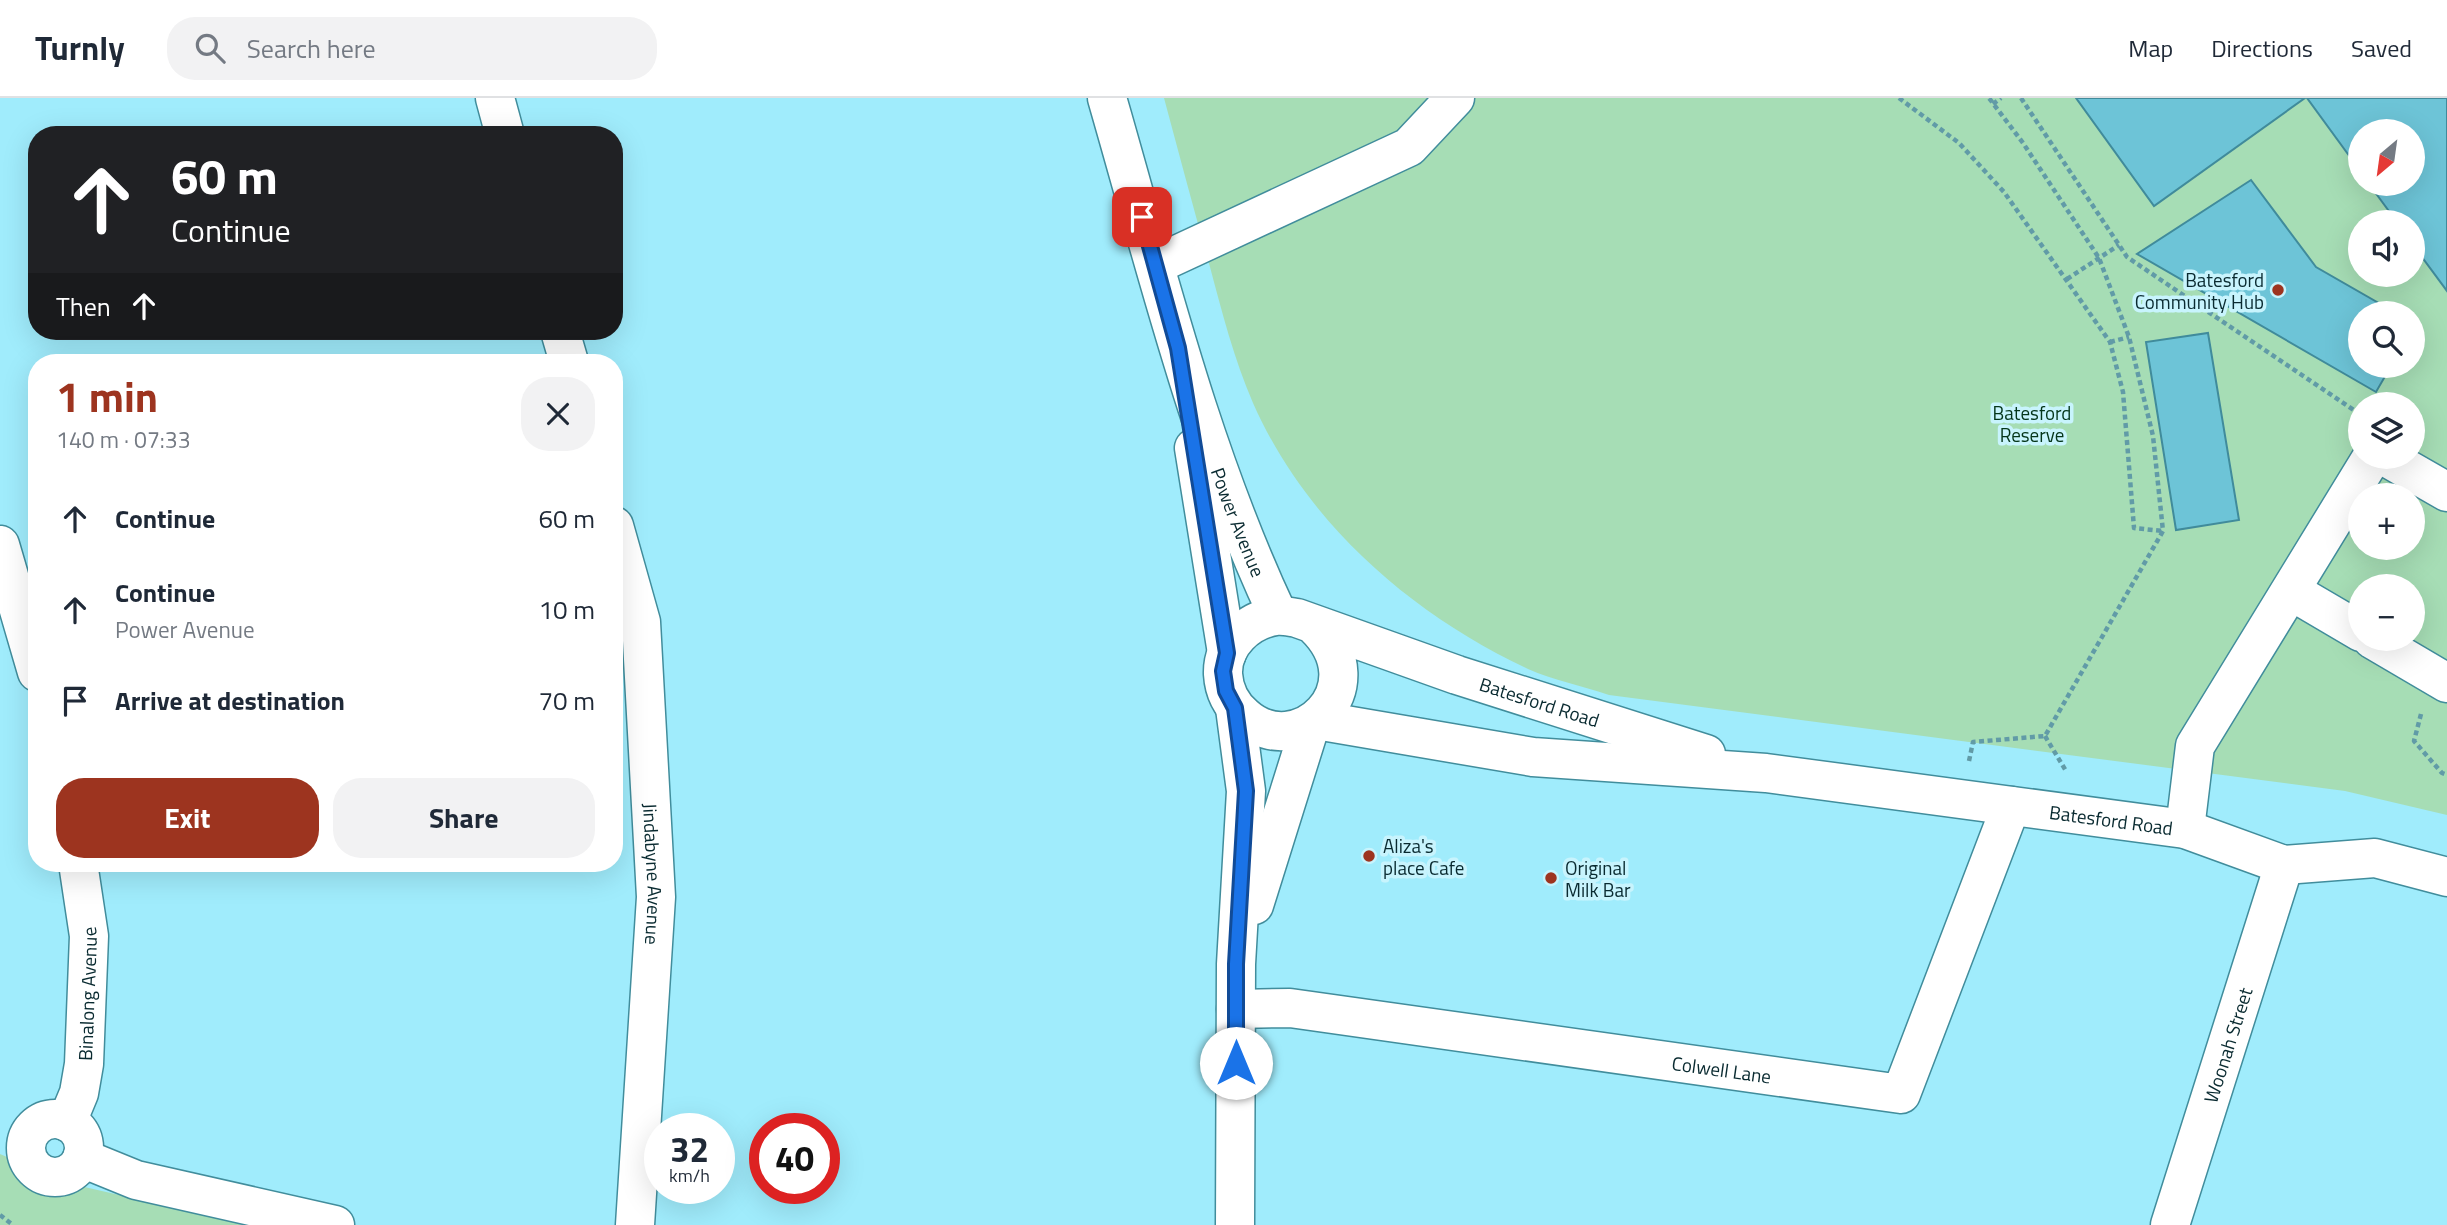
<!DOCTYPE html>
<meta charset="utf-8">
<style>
:root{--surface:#fff;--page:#f2f2f3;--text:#1f2937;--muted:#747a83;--line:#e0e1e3;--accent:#9d341f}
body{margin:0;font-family:"Titillium Web",sans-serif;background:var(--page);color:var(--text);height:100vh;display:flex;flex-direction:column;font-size:26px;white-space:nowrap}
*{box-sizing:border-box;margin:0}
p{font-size:23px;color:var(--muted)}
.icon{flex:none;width:38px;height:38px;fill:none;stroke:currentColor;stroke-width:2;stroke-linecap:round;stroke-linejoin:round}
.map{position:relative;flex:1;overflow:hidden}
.side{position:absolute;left:28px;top:256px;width:595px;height:518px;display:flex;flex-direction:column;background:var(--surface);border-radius:28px;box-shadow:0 7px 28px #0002}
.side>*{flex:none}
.top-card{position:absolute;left:28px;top:28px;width:595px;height:214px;border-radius:28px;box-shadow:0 7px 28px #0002;background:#202124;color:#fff;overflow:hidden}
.needle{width:46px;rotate:209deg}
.tools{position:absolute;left:2348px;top:21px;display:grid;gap:14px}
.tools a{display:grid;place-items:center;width:77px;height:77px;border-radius:50%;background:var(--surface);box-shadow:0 7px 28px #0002;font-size:35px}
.speed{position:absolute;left:644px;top:1015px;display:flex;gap:14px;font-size:35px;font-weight:700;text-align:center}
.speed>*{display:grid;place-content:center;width:91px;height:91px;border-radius:50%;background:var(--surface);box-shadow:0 7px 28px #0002;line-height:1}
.speed small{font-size:18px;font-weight:400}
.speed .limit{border:10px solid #d22;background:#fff;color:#111}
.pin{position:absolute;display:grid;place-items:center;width:60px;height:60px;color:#fff;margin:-30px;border-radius:14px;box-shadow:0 4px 10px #0006}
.me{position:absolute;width:77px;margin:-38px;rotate:0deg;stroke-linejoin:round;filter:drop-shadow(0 0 5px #0008)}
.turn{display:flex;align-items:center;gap:24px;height:147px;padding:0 28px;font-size:32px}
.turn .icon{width:91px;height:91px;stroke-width:2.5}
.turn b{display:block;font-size:49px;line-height:60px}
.then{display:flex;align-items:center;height:66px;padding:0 28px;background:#0003;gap:14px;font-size:26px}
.round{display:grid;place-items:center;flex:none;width:74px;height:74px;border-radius:28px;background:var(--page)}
.head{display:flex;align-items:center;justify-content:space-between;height:119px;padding:0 28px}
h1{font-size:42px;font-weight:700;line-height:52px;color:var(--accent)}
.cta{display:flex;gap:14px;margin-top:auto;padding:14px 28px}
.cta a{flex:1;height:80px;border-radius:28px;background:var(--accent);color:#fff;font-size:28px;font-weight:700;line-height:80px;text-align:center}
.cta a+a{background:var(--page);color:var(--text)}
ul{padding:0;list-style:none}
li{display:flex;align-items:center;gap:21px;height:91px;padding:0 28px}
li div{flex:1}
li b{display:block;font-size:26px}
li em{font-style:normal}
header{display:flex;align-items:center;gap:42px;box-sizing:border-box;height:98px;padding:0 35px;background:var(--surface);border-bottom:2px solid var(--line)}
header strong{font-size:33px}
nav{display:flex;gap:38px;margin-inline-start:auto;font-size:24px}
.search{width:490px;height:63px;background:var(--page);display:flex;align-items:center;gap:18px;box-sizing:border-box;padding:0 24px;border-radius:28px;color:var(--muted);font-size:26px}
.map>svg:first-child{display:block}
.green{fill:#a6ddb5;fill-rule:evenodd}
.building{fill:#6dc4d7;stroke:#408b9b;stroke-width:2}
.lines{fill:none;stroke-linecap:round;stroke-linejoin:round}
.minor-casing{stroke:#418d9c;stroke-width:41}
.path{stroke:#619ba7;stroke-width:4.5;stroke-dasharray:5 3.5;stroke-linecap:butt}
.minor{stroke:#fff;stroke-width:38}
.route-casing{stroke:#114b97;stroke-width:18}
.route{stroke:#1a73e8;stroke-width:12}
.poi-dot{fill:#9d341f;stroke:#c8f4fd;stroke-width:2.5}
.labels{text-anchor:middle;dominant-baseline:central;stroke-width:7;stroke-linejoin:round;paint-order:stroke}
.poi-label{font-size:19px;fill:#092a30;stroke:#c8f4fd;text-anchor:start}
.park-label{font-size:19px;fill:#043519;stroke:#c8f4fd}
.street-label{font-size:19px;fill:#092a30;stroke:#c8f4fd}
</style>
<header>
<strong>Turnly</strong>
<div class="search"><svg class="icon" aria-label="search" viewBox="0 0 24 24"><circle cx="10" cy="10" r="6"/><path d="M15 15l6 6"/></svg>Search here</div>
<nav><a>Map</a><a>Directions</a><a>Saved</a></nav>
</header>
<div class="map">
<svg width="2447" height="1127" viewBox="0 0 2447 1127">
<rect width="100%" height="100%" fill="#a0ecfc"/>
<g class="green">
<path d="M1164,0H2447V717L2345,693L1609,597C1583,588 1553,582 1528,571C1411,516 1306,425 1253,305C1234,261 1222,214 1210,169C1194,112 1179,56 1164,0ZM2361,33H2413V86H2361ZM2361,124H2413V177H2361ZM2361,215H2413V268H2361ZM2361,306H2413V359H2361ZM2361,397H2413V450H2361ZM2361,488H2413V541H2361Z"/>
<polygon points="0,1056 67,1085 250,1127 0,1127"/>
</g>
<g class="building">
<polygon points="2076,0 2305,0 2154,108"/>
<polygon points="2307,0 2447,0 2447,193 2413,147 2413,124 2397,124 2369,86 2413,86 2413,33 2361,33 2361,74"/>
<polygon points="2251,82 2316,169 2396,215 2361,215 2361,268 2391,268 2376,294 2137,156"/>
<polygon points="2208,235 2239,422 2176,432 2146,244"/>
</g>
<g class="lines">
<g class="minor-casing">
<g id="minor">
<polyline points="495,0 505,37"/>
<path id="s1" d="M1107,0C1157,173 1201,354 1278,517"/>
<polyline points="1155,167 1409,49 1455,0"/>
<polyline points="560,233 569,264"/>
<polyline points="1194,350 1227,555"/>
<polyline points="2386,359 2447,394"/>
<path id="s2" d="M614,428L641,524L656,799L635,1127"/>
<polyline points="0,447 37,574"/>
<polyline points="2291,493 2361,534"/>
<path id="s3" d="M1315,528C1379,590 1297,666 1244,618C1231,607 1224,593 1223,576C1222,546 1248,522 1276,518C1283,517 1290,519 1297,520L1457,577L1706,656"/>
<polyline points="2372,541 2447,585"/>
<polyline points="1235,610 1246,693 1236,866 1235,1127"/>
<path id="s4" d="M1316,622L1533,659L1766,675L2185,731L2284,767L2375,760L2447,779"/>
<polyline points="2185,731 2195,648 2372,359"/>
<polyline points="1254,807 1311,625"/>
<path id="s5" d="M1236,911L1290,910L1901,996L2011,708"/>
<circle cx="55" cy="1050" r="29"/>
<path id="s6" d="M67,1024L79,995L84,966L89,838L78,765"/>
<polyline points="82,1060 136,1082 335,1127"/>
<path id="s7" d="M2170,1127L2284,767"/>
</g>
</g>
<g class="path">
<polyline points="1899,0 1959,45 2004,94 2110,244 2123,294 2134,430 2163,433"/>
<polyline points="2021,0 2127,159 2361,317"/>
<polyline points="1993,6 2001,0"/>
<polyline points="2067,181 2119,147"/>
<polyline points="2110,244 2129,239"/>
<polyline points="2421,616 2414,643 2442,675 2447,677"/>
<polyline points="2045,638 2066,673"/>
<polyline points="1969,663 1973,644 2045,638 2163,433 2153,338 2129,239 2099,160 2023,45 1989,0"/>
<polyline points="0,1117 13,1127"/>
</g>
<use href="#minor" class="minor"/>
</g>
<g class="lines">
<g class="route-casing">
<polyline id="route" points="1142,119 1178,250 1227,555 1223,573 1226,593 1235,610 1246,693 1236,866 1236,965"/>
</g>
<use href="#route" class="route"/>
</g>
<g class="poi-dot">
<circle cx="2278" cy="192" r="7"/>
<circle cx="1369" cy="758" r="7"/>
<circle cx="1551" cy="780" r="7"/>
</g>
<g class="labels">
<g class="poi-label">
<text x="2264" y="181" text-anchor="end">Batesford<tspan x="2264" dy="22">Community Hub</tspan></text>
<text x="1383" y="747">Aliza's<tspan x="1383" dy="22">place Cafe</tspan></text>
<text x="1565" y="769">Original<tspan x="1565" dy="22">Milk Bar</tspan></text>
</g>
<g class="park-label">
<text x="2032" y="314">Batesford<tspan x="2032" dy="22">Reserve</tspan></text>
</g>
<g class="street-label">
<text stroke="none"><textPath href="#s1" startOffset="444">Power Avenue</textPath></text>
<text stroke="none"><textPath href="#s3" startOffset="597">Batesford Road</textPath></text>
<text stroke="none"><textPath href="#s4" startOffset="802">Batesford Road</textPath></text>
<text stroke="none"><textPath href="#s2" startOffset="352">Jindabyne Avenue</textPath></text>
<text stroke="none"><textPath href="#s6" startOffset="131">Binalong Avenue</textPath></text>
<text stroke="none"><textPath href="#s7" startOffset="189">Woonah Street</textPath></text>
<text stroke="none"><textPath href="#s5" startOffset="490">Colwell Lane</textPath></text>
</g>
</g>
</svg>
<div class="tools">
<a><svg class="needle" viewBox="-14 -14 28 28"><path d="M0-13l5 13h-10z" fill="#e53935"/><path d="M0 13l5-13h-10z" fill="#747a83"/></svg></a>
<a><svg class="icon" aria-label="sound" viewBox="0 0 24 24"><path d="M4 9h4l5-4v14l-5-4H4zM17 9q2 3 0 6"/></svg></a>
<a><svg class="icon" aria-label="search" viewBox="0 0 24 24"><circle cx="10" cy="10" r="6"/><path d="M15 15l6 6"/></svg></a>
<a><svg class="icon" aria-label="layers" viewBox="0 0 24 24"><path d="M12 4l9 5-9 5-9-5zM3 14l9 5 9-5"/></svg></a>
<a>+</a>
<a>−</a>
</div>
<div class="speed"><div>32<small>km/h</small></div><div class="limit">40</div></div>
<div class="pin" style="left:1142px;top:119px;background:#d93025"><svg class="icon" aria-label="arrive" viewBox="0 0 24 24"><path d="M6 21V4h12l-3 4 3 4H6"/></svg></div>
<svg class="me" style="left:1236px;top:965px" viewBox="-20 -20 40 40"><circle r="19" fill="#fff"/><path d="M0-13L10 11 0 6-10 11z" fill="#1a73e8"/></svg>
<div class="top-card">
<div class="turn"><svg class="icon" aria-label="ahead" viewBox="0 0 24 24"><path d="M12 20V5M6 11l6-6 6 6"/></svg><div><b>60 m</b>Continue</div></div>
<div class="then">Then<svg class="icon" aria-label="ahead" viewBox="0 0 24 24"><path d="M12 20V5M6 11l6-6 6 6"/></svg></div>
</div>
<section class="side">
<div class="head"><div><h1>1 min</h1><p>140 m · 07:33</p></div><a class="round"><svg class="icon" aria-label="close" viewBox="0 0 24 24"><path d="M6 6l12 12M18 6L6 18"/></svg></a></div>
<ul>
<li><svg class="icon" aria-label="ahead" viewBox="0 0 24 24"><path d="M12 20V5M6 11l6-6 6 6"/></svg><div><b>Continue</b></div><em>60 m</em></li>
<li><svg class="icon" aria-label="ahead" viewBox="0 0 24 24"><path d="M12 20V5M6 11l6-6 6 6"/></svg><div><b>Continue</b><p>Power Avenue</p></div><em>10 m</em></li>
<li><svg class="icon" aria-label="arrive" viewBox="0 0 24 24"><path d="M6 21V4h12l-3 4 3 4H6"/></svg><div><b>Arrive at destination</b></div><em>70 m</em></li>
</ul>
<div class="cta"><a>Exit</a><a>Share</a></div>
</section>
</div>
